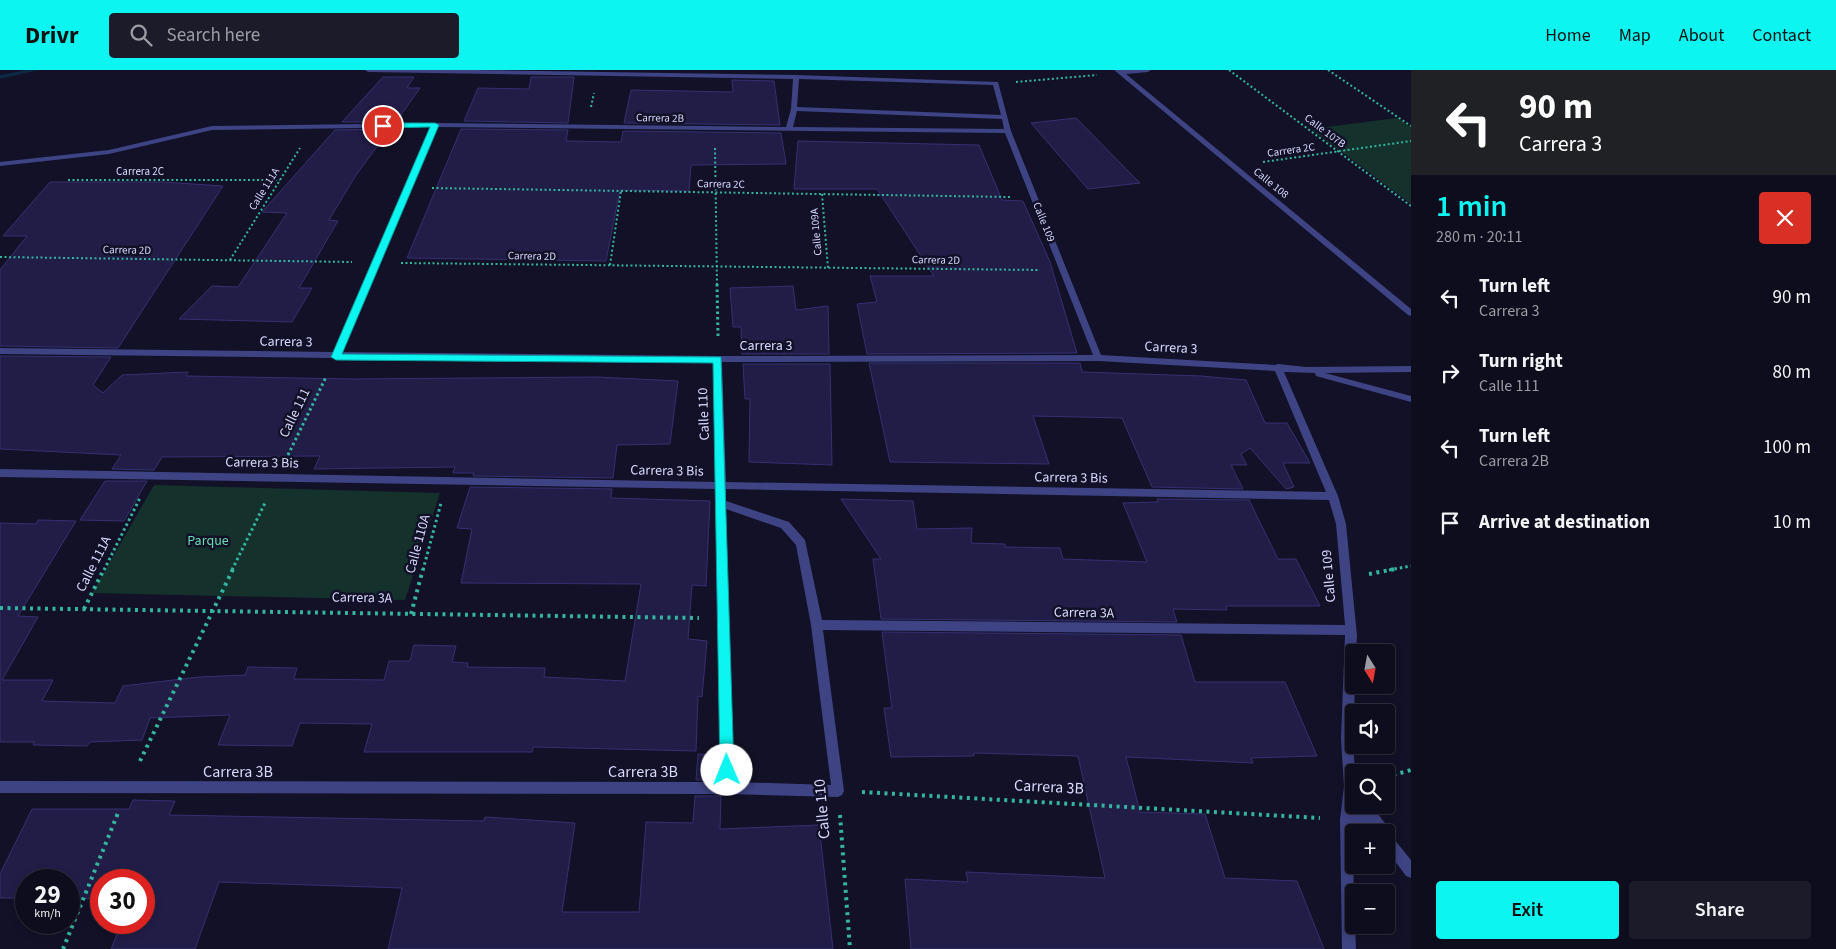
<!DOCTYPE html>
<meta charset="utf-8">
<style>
:root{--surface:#0e0d1d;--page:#1c1b2a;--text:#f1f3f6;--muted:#9b9ca4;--line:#2e2d3b;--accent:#0cf5f1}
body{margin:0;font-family:"Source Sans 3",sans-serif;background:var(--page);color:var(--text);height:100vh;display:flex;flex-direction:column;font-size:19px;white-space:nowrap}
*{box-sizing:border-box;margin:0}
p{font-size:16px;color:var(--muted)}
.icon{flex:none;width:28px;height:28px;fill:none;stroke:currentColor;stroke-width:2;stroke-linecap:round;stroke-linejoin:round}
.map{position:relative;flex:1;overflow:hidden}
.side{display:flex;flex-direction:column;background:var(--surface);width:425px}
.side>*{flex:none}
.guide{background:#202124;color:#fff;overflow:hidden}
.needle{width:32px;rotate:169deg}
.controls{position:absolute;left:1345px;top:574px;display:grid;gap:10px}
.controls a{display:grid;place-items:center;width:50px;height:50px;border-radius:5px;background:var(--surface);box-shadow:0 2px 8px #0003,0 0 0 1px var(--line);font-size:25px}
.speed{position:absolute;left:15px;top:799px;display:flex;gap:10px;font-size:25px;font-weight:700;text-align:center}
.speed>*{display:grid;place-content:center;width:65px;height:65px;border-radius:50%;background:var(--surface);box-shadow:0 2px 8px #0003,0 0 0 1px var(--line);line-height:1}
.speed small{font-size:12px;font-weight:400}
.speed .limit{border:8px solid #d22;background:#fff;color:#111}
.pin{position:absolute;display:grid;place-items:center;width:42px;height:42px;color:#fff;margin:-21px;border:2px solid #fff;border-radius:50%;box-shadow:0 1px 5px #0007}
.me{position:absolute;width:55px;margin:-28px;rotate:359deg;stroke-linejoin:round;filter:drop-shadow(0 0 4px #0008)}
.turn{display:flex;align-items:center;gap:18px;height:105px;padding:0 25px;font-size:22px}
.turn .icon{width:65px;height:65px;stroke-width:2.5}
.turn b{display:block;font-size:35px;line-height:42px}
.round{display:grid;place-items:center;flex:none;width:52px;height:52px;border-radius:5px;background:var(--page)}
.head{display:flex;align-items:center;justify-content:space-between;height:85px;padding:0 25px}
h1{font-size:30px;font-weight:600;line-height:38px;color:var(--accent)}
.cta{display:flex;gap:10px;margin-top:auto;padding:10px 25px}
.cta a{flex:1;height:58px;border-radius:5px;background:var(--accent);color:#111;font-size:20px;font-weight:600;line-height:58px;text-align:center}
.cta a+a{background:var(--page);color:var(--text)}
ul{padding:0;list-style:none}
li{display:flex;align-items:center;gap:15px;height:75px;padding:0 25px}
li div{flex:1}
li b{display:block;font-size:19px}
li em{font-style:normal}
header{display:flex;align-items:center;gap:30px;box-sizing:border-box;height:70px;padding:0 25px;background:var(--accent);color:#111}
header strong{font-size:24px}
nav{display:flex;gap:28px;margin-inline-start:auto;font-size:18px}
.search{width:350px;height:45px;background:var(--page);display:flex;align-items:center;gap:12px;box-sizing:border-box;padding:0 18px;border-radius:5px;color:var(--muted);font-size:19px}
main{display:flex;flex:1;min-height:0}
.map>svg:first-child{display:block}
.green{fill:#14312c}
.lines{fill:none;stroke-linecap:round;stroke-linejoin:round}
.stream{fill:#0d2844;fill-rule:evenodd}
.building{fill:#211d47;stroke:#363072}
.path-far2{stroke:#35b59e;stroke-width:2;stroke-dasharray:2 2.5;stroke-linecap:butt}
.path-far1{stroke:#35b59e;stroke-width:3;stroke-dasharray:2.5 3;stroke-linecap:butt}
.path{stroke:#35b59e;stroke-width:4;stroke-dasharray:3 4.5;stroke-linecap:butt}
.street{fill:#3e4384;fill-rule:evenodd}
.route{fill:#0cf5f1;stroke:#089f9d}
.labels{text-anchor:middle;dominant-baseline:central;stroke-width:5;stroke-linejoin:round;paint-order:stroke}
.far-street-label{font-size:11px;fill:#d8d9fd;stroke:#121127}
.street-label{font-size:14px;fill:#d8d9fd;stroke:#121127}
.park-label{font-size:14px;fill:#66dcb0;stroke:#121127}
.near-street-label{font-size:16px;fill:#d8d9fd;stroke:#121127}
</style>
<header>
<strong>Drivr</strong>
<div class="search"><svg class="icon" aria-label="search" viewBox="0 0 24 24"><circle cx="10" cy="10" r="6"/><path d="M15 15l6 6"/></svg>Search here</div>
<nav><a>Home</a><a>Map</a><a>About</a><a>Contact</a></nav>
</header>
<main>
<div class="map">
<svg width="1411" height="879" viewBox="0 0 1411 879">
<rect width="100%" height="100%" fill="#121127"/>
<g class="green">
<polygon points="1397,48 1411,57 1411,134 1311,59"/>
<polygon points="154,415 440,423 405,530 92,523"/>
</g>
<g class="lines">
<polygon class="stream" points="26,0 39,0 0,9 0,5"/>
</g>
<g class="building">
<polygon points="383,7 414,7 407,18 420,18 396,52 342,52"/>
<polygon points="531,7 574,7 568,53 464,51 478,18 529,19"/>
<polygon points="732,10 774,11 780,55 624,53 631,20 733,22"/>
<polygon points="1076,48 1140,113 1088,119 1031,53"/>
<polygon points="390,59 356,105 329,150 338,151 299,218 312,218 292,252 179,249 212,216 238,217 287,143 262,142 335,60"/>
<polygon points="461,59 568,60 566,71 621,72 623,61 781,63 786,94 691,95 689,121 620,120 606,191 407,188"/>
<polygon points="798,71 979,75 1002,130 1023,131 1050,192 1077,283 867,284 857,234 877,232 870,206 934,206 877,119 794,119"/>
<polygon points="50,112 163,112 223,116 118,278 0,276 0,200 27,166 3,166"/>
<polygon points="793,216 796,240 828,236 829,284 742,284 741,257 733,257 730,218"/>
<polygon points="0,286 111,287 93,315 103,323 122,305 188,302 186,306 352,309 597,307 678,311 670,374 617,375 613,408 473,406 474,403 453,403 455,397 314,399 320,386 162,387 154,400 112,399 121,385 0,379"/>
<polygon points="869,293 1080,293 1082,302 1201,306 1246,310 1265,353 1287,353 1310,393 1283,393 1294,417 1286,419 1250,378 1241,384 1247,395 1231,395 1243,419 1152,417 1122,348 1033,346 1049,394 890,392"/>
<polygon points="743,294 830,294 832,395 749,392 750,329 745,329"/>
<polygon points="105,411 147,411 124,451 80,450"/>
<polygon points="470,417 612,419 611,428 710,431 706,516 692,515 688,569 707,571 702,627 698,626 696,681 533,677 532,682 364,682 372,654 300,653 292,676 218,675 230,645 150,648 142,670 90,672 87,676 33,675 34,672 0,672 0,453 36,454 38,450 76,451 18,546 38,547 2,610 53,610 42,631 115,633 123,616 199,607 245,605 248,597 297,598 294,609 384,610 389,591 410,591 414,575 456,576 452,592 468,593 467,597 545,598 544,607 625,611 641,514 461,513 472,459 457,458"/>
<polygon points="841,429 913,431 917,459 972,458 971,473 1005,474 1005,477 1060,478 1063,489 1147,492 1123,433 1158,432 1157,429 1249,430 1278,489 1296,489 1320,536 1226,536 1227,540 1173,539 1177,552 881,549 873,489 881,489"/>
<polygon points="882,562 1181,565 1195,612 1285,612 1317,686 1251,688 1253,693 1126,687 1140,742 1205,744 1225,808 1297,811 1324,879 911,879 905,809 968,812 966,802 1105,808 1078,686 974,683 974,686 891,687 884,638 892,638"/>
<polygon points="698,684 720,685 720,710 696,710"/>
<polygon points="695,726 721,726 720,759 819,755 833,879 388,879 402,818 219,812 195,879 111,879 122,852 144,852 144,810 101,810 101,829 69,828 69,810 26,810 26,828 0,828 0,804 32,739 129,739 133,730 175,731 169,745 484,751 485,747 575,753 562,842 639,842 646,752 693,753"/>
</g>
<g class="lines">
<g class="path-far2">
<polyline points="1229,0 1411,136"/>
<polyline points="1328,0 1411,56"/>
<polyline points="1016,12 1097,5"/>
<polyline points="591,37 594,23"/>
<polyline points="715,78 717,215"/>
<polyline points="1263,92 1411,71"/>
<polyline points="68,110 280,110"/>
<polyline points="432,118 1011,127"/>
<polyline points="822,124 828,198"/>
<polyline points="0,187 352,192"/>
<polyline points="230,190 300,78"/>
<polyline points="401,193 1040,200"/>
<polyline points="610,195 621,121"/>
</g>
<g class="path-far1">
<polyline points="717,214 718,266"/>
<polyline points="288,385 326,307"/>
<polyline points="104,500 140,428"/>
<polyline points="232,500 266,431"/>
<polyline points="423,500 441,433"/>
<polyline points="1389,500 1411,496"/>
</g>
<g class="path">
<polyline points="1369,504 1395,499"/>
<polyline points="0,538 699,548"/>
<polyline points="84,539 104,499"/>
<polyline points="411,544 423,499"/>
<polyline points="140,691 233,499"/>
<polyline points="1386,707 1411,700"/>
<polyline points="862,722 1320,748"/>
<polyline points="840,745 850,879"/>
<polyline points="63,879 118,743"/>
</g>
<g class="street">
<path d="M365,0H478L796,5L998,12L1011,61L1101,285L1275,295L1278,294L1306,297L1411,296V302L1325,303L1411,326V332L1316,306L1315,303L1284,302L1338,426L1346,454L1357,566L1356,582H1354L1355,615L1353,669L1355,702H1354L1353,744L1362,745L1357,735H1371L1388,757L1389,763L1411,790V808L1406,806L1386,779V762H1375L1372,758L1353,757L1354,855H1355L1356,879H1342L1340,750L1344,716L1341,669L1345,565L823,560L844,721L842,725L838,727L728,724L0,723V711L722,712L716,419L0,407V399L716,412L714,292L340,288L336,290L332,288L0,284V278L334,282L431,57L212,60L109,84L0,96V92L109,80L212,56L435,53L786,57L791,39L793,9L368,2ZM799,9L993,15L1001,45L797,37ZM797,41L1002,49L1004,59L793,57ZM437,57L1005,63L1093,285L718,286L342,282ZM1098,291L1275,301L1326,422L726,412L722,292ZM726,419L1329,430L1336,454L1345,555L822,550L805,470L789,452L726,431ZM726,439L781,458L796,475L811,555L831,715L734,712Z"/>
<polygon points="1114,0 1151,0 1148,2 1126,4 1411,239 1411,246 1408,245"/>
</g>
</g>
<polygon class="route" points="435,53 439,55 342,284 721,287 734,700 732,704 727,706 722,704 720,700 713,293 336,290 331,287 430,57 383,58 379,56 383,53"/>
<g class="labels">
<g class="far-street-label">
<text transform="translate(660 48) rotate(1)">Carrera 2B</text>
<text transform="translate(1325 61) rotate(37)">Calle 107B</text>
<text transform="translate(1291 80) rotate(-8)">Carrera 2C</text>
<text x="140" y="101">Carrera 2C</text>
<text transform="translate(1271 113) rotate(39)">Calle 108</text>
<text transform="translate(721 114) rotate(1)">Carrera 2C</text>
<text transform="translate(264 119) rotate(-58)">Calle 111A</text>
<text transform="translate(1044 152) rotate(68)">Calle 109</text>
<text transform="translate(816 162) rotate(-95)">Calle 109A</text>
<text transform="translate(127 180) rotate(1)">Carrera 2D</text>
<text transform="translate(532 186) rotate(1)">Carrera 2D</text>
<text transform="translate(936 190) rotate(1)">Carrera 2D</text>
</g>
<g class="street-label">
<text transform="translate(286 272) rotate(1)">Carrera 3</text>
<text x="766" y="276">Carrera 3</text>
<text transform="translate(1171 278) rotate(3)">Carrera 3</text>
<text transform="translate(295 343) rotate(-64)">Calle 111</text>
<text transform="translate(704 344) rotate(-92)">Calle 110</text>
<text transform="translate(262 393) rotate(1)">Carrera 3 Bis</text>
<text transform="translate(667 401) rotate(1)">Carrera 3 Bis</text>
<text transform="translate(1071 408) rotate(1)">Carrera 3 Bis</text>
<text transform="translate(418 474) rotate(-75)">Calle 110A</text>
<text transform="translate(94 494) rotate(-63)">Calle 111A</text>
<text transform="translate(1329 506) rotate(-95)">Calle 109</text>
<text transform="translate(362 528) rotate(1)">Carrera 3A</text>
<text transform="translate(1084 543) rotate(1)">Carrera 3A</text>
</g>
<g class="park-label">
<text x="208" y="471">Parque</text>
</g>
<g class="near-street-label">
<text x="238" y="702">Carrera 3B</text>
<text x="643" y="702">Carrera 3B</text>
<text transform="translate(1049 717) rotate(3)">Carrera 3B</text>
<text transform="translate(822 739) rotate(-95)">Calle 110</text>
</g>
</g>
</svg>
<div class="controls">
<a><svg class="needle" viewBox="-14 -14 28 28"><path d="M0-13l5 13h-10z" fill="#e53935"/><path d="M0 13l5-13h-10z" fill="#9b9ca4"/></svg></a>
<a><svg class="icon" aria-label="sound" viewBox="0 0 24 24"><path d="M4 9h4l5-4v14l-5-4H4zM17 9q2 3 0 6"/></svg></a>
<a><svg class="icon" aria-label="search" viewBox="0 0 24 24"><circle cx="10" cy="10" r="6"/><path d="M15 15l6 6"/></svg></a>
<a>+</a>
<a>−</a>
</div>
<div class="speed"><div>29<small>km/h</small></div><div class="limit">30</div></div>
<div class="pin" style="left:383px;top:56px;background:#d93025"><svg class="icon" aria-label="arrive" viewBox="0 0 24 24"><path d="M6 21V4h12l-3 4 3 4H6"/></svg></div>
<svg class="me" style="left:727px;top:700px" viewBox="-20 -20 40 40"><circle r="19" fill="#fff"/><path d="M0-13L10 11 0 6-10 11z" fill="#0cf5f1"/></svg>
</div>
<section class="side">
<div class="guide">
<div class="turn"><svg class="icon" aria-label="left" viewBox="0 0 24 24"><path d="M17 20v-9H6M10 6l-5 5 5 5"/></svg><div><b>90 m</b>Carrera 3</div></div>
</div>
<div class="head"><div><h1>1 min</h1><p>280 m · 20:11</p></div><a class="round" style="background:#d93025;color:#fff"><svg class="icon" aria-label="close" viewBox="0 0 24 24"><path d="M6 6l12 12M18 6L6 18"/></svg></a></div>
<ul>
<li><svg class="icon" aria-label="left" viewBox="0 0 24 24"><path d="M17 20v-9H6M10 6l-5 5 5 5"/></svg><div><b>Turn left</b><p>Carrera 3</p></div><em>90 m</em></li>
<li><svg class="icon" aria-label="right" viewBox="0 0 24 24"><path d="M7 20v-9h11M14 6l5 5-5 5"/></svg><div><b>Turn right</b><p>Calle 111</p></div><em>80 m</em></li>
<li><svg class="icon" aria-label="left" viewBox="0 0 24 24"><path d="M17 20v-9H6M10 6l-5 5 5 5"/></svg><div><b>Turn left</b><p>Carrera 2B</p></div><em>100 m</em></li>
<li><svg class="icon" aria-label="arrive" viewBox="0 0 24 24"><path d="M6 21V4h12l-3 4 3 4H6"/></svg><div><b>Arrive at destination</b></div><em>10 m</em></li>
</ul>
<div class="cta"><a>Exit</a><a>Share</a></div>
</section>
</main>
